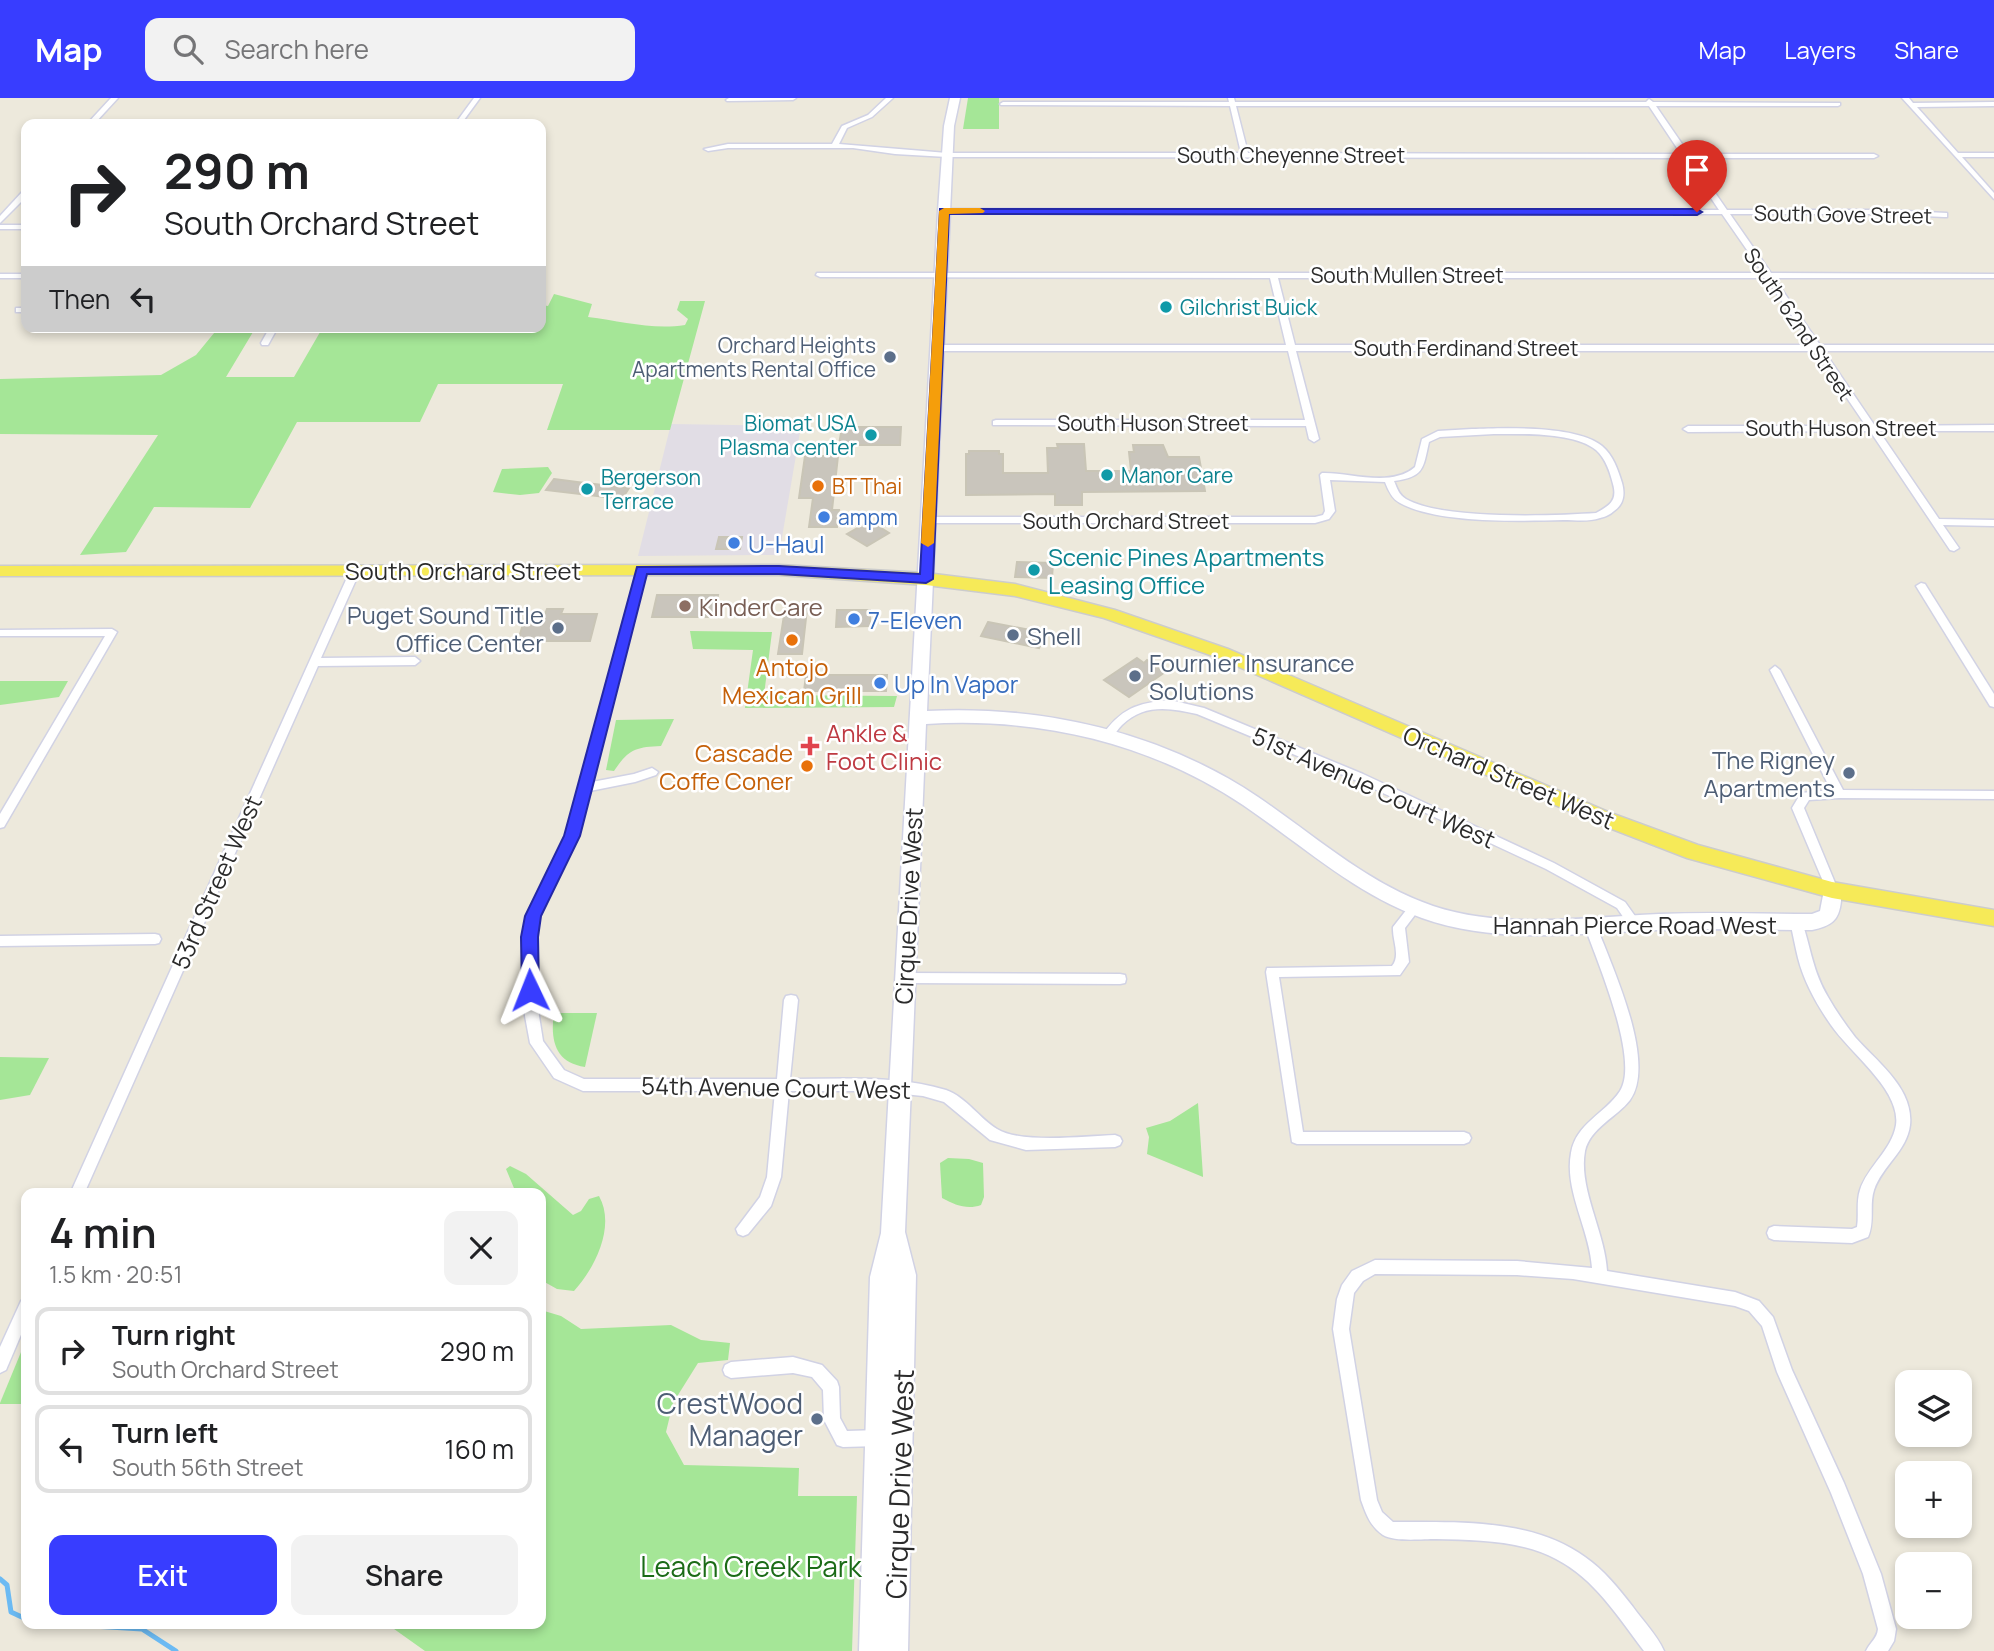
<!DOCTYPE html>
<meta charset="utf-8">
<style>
:root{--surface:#fff;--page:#f2f2f2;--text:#202124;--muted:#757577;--line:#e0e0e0;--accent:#383dff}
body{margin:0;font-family:Manrope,sans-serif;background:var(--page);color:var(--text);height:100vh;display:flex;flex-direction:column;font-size:26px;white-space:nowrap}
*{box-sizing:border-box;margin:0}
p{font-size:23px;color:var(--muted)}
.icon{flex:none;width:38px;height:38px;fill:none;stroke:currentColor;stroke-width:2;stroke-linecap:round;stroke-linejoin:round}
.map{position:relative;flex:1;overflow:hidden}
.side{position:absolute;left:21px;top:1090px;width:525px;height:441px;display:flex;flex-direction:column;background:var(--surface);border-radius:14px;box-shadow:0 4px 10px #0003}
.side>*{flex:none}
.top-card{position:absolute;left:21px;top:21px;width:525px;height:214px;border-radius:14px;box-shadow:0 4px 10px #0003;background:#fff;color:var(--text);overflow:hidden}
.fabs{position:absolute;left:1895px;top:1272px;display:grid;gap:14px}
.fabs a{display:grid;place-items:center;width:77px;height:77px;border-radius:14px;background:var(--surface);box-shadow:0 4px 10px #0003;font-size:35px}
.pin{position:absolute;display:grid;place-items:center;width:60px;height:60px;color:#fff;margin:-72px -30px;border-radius:50% 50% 50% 0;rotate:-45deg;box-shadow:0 0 7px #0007}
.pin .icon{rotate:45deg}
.me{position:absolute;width:77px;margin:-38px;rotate:358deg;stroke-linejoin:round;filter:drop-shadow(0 0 5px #0008)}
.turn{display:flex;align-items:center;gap:24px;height:147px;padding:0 28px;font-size:32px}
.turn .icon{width:91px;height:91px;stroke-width:2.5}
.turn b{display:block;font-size:49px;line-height:60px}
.then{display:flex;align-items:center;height:66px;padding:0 28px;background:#0003;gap:14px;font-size:26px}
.round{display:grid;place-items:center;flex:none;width:74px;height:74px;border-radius:14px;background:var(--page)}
.head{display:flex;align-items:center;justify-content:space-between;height:119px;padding:0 28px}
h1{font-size:42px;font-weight:600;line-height:52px}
.action{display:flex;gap:14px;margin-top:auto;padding:14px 28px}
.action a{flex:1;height:80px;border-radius:14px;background:var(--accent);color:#fff;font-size:28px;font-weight:600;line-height:80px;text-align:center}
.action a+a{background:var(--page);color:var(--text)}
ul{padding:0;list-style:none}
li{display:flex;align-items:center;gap:21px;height:88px;margin:0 14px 10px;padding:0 14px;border:4px solid var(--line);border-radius:14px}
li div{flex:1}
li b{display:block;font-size:26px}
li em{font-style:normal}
header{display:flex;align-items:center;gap:42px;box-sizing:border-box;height:98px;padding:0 35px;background:var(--accent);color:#fff}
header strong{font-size:33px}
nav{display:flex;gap:38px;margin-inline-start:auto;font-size:24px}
.search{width:490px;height:63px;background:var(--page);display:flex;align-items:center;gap:18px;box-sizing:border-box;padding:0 24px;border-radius:14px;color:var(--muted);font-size:26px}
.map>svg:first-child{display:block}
.industrial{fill:#e1dde5}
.green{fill:#a5e697}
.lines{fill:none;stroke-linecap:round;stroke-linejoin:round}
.stream{stroke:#6bbaf3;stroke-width:5}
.building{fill:#c9c5bc;stroke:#c9c5b6;stroke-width:2}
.street-casing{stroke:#d1d2e4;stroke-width:3}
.secondary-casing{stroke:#d1d2e4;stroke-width:3}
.primary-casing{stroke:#ccc;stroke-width:3}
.street{fill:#fff;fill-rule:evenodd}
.secondary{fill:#fff;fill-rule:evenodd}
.primary{fill:#f6ea58;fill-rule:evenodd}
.route{fill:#383dff;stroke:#2428a6;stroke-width:2}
.slow{fill:#f59e0b}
.culture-dot{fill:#0f9aa8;stroke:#fff;stroke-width:2.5}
.service-dot{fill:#5c6f8a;stroke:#fff;stroke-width:2.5}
.food-dot{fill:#e8710a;stroke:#fff;stroke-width:2.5}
.shop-dot{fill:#3f7fe0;stroke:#fff;stroke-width:2.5}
.education-dot{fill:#8d6e63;stroke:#fff;stroke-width:2.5}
.health-dot{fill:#e0444e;stroke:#fff;stroke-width:2.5}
.labels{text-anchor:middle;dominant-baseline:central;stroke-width:5;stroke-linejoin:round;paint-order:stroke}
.far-street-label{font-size:21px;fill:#2b2b2b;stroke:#fff}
.far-culture-label{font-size:21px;fill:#0d838f;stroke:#fff;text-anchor:start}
.far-service-label{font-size:21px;fill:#4e5e75;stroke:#fff;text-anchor:end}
.far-food-label{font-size:21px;fill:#c56008;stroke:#fff;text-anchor:start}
.far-shop-label{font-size:21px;fill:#366cbe;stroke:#fff;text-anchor:start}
.shop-label{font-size:24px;fill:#366cbe;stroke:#fff;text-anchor:start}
.culture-label{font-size:24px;fill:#0d838f;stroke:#fff;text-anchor:start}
.street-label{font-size:24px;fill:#2b2b2b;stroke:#fff}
.education-label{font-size:24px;fill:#785e54;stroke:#fff;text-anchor:start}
.service-label{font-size:24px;fill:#4e5e75;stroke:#fff;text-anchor:end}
.food-label{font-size:24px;fill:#c56008;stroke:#fff}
.health-label{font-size:24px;fill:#be3a42;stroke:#fff;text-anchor:start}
.near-service-label{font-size:28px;fill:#4e5e75;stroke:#fff;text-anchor:end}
.near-street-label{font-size:28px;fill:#2b2b2b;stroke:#fff}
.near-park-label{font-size:28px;fill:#1b6b17;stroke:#fff}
</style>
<header>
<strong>Map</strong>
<div class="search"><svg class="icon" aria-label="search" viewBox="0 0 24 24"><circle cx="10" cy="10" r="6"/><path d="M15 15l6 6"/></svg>Search here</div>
<nav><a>Map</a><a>Layers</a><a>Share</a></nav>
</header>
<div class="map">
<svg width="1994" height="1553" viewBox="0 0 1994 1553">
<rect width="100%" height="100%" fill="#ede9dc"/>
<polygon class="industrial" points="671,326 801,328 779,457 638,458"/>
<g class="green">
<polygon points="968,0 999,0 999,31 963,31"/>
<path d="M554,196L592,206L588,219C621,223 652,232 685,227L688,221L677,212L680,203H705L670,332H547L563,286H438L420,324H297L250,410L154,409L126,454L80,457L158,337L0,336V281L161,277L196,257L219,229H256L226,279H294L323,229H541V207L548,208Z"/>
<polygon points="548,369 552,375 539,395 520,397 493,394 502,371"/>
<polygon points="690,533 772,534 764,597 897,598 894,609 745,610 753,552 693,551"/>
<polygon points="0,583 68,583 59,599 0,607"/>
<path d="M674,621L661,648C635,649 628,652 614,673L606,672L616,622Z"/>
<path d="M554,915H597L585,969C555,965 550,942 554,915Z"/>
<polygon points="0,959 49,960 30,997 0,1002"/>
<polygon points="1198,1005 1203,1078 1203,1079 1147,1056 1149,1039 1146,1030 1170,1023"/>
<path d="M948,1060L969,1061L983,1065L984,1099L981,1107C967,1112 955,1107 942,1100L940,1065Z"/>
<path d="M510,1068L526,1076L573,1117L581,1113L589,1101L599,1098C616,1128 595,1170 574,1193L557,1191L541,1182V1096L516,1095L506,1071Z"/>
<polygon points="541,1212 561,1218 581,1231 671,1227 701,1242 730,1245 728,1262 698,1265 673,1305 666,1334 684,1367 799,1370 798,1398 857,1398 852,1553 425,1553 387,1526 541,1526"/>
<polygon points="26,1242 26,1306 0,1306 0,1305"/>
</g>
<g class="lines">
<g class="stream">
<polyline points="0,1481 7,1487 11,1514 26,1521"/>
<polyline points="60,1526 142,1531 176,1553"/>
</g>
</g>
<g class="building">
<polygon points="842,329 901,329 900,347 839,347"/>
<polygon points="1057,346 1084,346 1086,373 1131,373 1129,354 1134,354 1133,347 1163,347 1168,359 1199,359 1205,393 1082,394 1082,407 1055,407 1055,396 966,397 966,356 969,356 969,353 999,353 999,356 1003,356 1003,375 1048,375 1047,350 1058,350"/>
<polygon points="805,358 838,358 832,412 839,412 837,429 809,429 813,400 799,400"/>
<polygon points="554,381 577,384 629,390 622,401 546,392"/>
<polygon points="870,423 889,435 867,448 847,436"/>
<polygon points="719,439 742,439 740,451 716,451"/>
<polygon points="1017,464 1053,465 1052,480 1015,479"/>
<polygon points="657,497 718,497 713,519 652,519"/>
<polygon points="547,511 563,511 561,516 597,516 590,543 518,543 526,516 545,516"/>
<polygon points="785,511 807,511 802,556 778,556"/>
<polygon points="837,512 870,512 870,528 836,529"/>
<polygon points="988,524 1046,535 1039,550 981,538"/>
<polygon points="1137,560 1144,565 1147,562 1165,574 1129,599 1104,582"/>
<polygon points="806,577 887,577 886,593 804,593"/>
</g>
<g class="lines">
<g class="street-casing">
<g id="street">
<polygon points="111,0 118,0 94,26 87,26"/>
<polygon points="474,0 480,0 461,26 455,26"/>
<polygon points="729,0 796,0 793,2 727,3 726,2"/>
<path d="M886,0H893L872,19L847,30L839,46L947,55H1241L1230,8L1001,7L1000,6L1003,4H1229L1228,0H1234L1235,4H1646L1649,1L1653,4L1840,5V7L1838,8H1656L1689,56H1874L1878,58L1874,60H1691L1727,112H1884L1947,115V119H1944L1884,116H1730L1771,175L1994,176V180H1774L1820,247H1994V253H1824L1875,328L1994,327V333H1879L1939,421L1994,422V428L1943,427L1959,450L1954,453L1950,452L1870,333L1688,334L1683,331L1688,328H1866L1815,253H1296L1319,341L1314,344L1309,341L1306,328L993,327V323L996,322H1305L1288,253H937L933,250L937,247H1286L1270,180L820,179L816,177L817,175H1763L1722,116L944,115L940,113L944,111L1719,112L1684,60L947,59L895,56L853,50H728L708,53L704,51L728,46H832L842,28L868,17ZM1236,8H1649L1681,56L1248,55ZM1278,180H1766L1812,247H1295Z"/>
<polygon points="1902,0 1909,0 1913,5 1994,4 1994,8 1917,9 1958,55 1994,55 1994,59 1962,59 1994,95 1994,101"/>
<polygon points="23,93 26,93 26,99 0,125 0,118"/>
<rect x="0" y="127" width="26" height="4"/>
<rect x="0" y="176" width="26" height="4"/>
<rect x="16" y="210" width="10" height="4"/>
<polygon points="270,229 278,229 268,247 262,247 261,245"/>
<path d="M1472,331C1504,330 1577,327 1602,348C1613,357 1618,372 1622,385C1625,396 1624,406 1614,413C1611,416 1605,419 1600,420C1589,424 1575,422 1563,422C1520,423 1438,426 1400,405C1392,401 1388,392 1385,384L1330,382L1335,413L1329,421L1315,425H929L924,422L929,419H1315L1323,417L1325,413L1320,377L1322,375C1349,374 1391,390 1415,369L1422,341L1438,333ZM1494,336C1522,336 1574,334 1596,352C1606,361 1610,374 1613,386C1618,403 1609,408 1596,415C1552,418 1443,422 1406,401C1399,397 1397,390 1394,383C1424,379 1423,371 1429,344L1440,339Z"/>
<path d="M642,469L647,472L592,684L634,676L652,670L658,674L656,677L635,684L590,693L578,738L542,810L535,839L539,918L543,943L564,972L584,981H777L784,902L786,898L791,897L796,898L798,902L790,981C842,981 896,977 946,992C966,999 980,1021 997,1031C1021,1046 1086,1038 1115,1037L1120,1039L1122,1043L1120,1047L1115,1049L1026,1052L990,1042L944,1004L923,998L874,993H789L781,1079L771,1108L748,1136L743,1138L738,1136L736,1131L760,1099L767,1079L775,993H583L554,980L530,945L525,918L523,839L530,810L566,738L637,472Z"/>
<polygon points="355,470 360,473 321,560 415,559 420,563 415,567 318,568 84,1096 70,1096 350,473"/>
<polygon points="1921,485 1925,486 1994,596 1994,609 1990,608 1916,488"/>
<polygon points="112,531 117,534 4,729 0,730 0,716 105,538 0,538 0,532"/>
<polygon points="1775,568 1780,572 1843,692 1994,693 1994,701 1839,700 1809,702 1804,710 1838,792 1836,795 1828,795 1792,710 1801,695 1831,692 1770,572"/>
<path d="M1170,602L1204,610L1363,676L1554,765L1625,804L1640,825L1638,829H1630L1617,810L1546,771L1355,682L1197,616C1171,610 1144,605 1122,627C1116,633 1114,639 1107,643L1101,639C1121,610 1137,605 1170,602Z"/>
<path d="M1415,804L1419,806L1421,809L1405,830L1409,864L1400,877L1279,879L1303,1034H1464L1469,1036L1471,1040L1469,1044L1464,1046H1297L1292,1044L1266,874L1267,870L1392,868C1401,857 1392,842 1393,829L1411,806Z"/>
<path d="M1796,819L1800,820L1802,824C1811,851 1813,874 1828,899C1836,913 1845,926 1855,939C1876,963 1914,990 1910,1027C1907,1053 1882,1068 1874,1092C1869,1107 1875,1123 1868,1139L1852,1145L1774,1142L1769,1140L1767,1135L1769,1130L1774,1128L1852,1131L1857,1129C1859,1117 1856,1104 1860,1092C1867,1069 1892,1052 1896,1027C1901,992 1850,955 1831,927C1817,907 1804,884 1798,860C1795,848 1793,836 1790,824L1792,820Z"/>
<path d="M1591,824L1595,825L1597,829C1612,869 1657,964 1630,1002C1617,1019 1590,1030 1585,1053C1578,1090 1605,1134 1607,1173L1735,1194L1759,1203L1773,1219L1792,1272L1844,1385L1881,1476L1896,1531L1894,1543L1888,1553H1866C1870,1544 1877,1541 1878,1531L1863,1476L1831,1395L1777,1274L1762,1228L1749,1213L1735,1208L1573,1181L1517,1177L1375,1176L1363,1183L1354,1195L1349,1231L1377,1402L1382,1414L1393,1424C1456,1424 1531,1420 1585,1459C1604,1472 1619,1491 1633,1509C1643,1523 1657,1537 1664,1553H1644C1618,1519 1595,1481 1556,1461C1521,1442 1475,1442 1436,1441C1422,1441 1394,1444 1383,1437C1370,1428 1366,1416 1361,1402L1333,1231L1337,1201L1342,1187L1352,1173L1375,1162L1517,1163L1592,1170C1590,1132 1564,1093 1571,1055C1576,1025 1605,1016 1620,993C1640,962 1597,863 1585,829L1587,825Z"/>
<polygon points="155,836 159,837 161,841 159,845 155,846 0,848 0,838"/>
<polygon points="905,875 1120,876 1125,877 1126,881 1125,885 1120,886 905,885 900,884 899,880 900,876"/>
<polygon points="26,1201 26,1225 6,1272 0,1275 0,1249 21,1203"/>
<polygon points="793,1259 822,1267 837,1283 839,1289 840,1320 847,1333 879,1332 885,1334 887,1340 885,1346 879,1348 843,1349 837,1347 824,1322 823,1292 812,1279 793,1275 731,1280 725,1277 723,1272 725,1267 731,1264"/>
</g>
</g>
<g class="secondary-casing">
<path id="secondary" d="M950,0H960L954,28L927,613C1042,607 1162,634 1258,699C1314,737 1368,786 1433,808C1505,832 1584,819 1659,816C1710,814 1761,816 1812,816L1820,813L1825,787L1832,784L1839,787C1842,793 1841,796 1841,803C1839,823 1831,828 1812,832C1761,832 1710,830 1658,832C1579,835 1498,847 1422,820C1355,796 1302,747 1243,707C1149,644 1038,619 926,626L905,1134L916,1177L908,1553H859L870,1179L881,1135L938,113L944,28Z"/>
</g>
<g class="primary-casing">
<polygon id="primary" points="779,467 926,475 1015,486 1115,512 1228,551 1608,714 1698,747 1832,784 1994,812 1994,828 1832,800 1687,760 1594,724 1216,559 1104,520 1015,498 926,487 779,477 0,478 0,468"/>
</g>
<use href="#street" class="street"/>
<use href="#secondary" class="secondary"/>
<use href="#primary" class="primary"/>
</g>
<polygon class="route" points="940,111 1697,111 1702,114 1697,117 949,116 933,481 926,485 779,476 647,476 580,738 541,818 538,839 539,892 536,897 524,897 522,892 521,839 525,818 564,738 637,469 779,468 920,476"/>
<polygon class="slow" points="980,110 985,113 983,115 949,116 934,445 928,449 921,445 939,113 944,110"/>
<g class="culture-dot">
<circle cx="1166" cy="209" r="7"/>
<circle cx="871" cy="337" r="7"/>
<circle cx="1107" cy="377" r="7"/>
<circle cx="587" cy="391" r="7"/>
<circle cx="1034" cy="472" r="7"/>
</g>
<g class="service-dot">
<circle cx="890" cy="259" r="7"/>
<circle cx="558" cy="530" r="7"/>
<circle cx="1013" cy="537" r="7"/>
<circle cx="1135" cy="578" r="7"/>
<circle cx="1849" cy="675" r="7"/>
<circle cx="817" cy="1321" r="7"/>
</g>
<g class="food-dot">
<circle cx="818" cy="388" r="7"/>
<circle cx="792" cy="542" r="7"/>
<circle cx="807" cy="668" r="7"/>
</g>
<g class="shop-dot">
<circle cx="824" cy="419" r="7"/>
<circle cx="734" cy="445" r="7"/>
<circle cx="854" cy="521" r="7"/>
<circle cx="880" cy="585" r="7"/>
</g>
<circle class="education-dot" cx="685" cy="508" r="7"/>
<path class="health-dot" d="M806.5 637.5h7v7h7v7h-7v7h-7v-7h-7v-7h7z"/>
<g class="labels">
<g class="far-street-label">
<text x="1291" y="57">South Cheyenne Street</text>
<text transform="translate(1843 116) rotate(1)">South Gove Street</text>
<text x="1407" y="177">South Mullen Street</text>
<text transform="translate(1799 226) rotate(56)">South 62nd Street</text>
<text x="1466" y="250">South Ferdinand Street</text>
<text x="1153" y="325">South Huson Street</text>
<text x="1841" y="330">South Huson Street</text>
<text x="1126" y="423">South Orchard Street</text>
</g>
<g class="far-culture-label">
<text x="1180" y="209">Gilchrist Buick</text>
<text x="857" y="325" text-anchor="end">Biomat USA<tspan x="857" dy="24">Plasma center</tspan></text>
<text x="1121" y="377">Manor Care</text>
<text x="601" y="379">Bergerson<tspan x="601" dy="24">Terrace</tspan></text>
</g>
<g class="far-service-label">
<text x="876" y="247">Orchard Heights<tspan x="876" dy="24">Apartments Rental Office</tspan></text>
</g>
<g class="far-food-label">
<text x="832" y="388">BT Thai</text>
</g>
<g class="far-shop-label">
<text x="838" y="419">ampm</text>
</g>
<g class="shop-label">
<text x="748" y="445">U-Haul</text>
<text x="868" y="521">7-Eleven</text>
<text x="894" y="585">Up In Vapor</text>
</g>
<g class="culture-label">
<text x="1048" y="458">Scenic Pines Apartments<tspan x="1048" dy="28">Leasing Office</tspan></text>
</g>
<g class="street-label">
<text x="463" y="472">South Orchard Street</text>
<text transform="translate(1509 679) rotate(23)">Orchard Street West</text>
<text transform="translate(1374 689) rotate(24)">51st Avenue Court West</text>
<text transform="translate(216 784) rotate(-66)">53rd Street West</text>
<text transform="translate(908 808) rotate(-87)">Cirque Drive West</text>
<text x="1635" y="826">Hannah Pierce Road West</text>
<text transform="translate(776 989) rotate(1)">54th Avenue Court West</text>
</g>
<g class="education-label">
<text x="699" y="508">KinderCare</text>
</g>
<g class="service-label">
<text x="544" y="516">Puget Sound Title<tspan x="544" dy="28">Office Center</tspan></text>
<text x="1027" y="537" text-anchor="start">Shell</text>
<text x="1149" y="564" text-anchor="start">Fournier Insurance<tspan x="1149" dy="28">Solutions</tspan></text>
<text x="1835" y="661">The Rigney<tspan x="1835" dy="28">Apartments</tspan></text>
</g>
<g class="food-label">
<text x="792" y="568">Antojo<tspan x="792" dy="28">Mexican Grill</tspan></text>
<text x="793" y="654" text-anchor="end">Cascade<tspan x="793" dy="28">Coffe Coner</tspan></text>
</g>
<g class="health-label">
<text x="826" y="634">Ankle &amp;<tspan x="826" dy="28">Foot Clinic</tspan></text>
</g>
<g class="near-service-label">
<text x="803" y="1305">CrestWood<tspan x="803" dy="32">Manager</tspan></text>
</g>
<g class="near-street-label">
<text transform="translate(899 1386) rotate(-88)">Cirque Drive West</text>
</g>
<g class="near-park-label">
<text x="751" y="1468">Leach Creek Park</text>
</g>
</g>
</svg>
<div class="fabs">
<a><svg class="icon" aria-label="layers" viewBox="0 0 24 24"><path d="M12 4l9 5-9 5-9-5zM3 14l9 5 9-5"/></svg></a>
<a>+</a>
<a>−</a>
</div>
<div class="pin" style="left:1697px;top:114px;background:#d93025"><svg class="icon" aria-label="arrive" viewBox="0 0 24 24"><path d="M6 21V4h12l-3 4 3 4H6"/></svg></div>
<svg class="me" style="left:530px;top:892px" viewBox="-20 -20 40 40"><path d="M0-17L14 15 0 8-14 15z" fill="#383dff" stroke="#fff" stroke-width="4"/></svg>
<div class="top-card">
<div class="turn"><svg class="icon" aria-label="right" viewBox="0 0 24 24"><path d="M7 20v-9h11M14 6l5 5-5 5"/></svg><div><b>290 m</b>South Orchard Street</div></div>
<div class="then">Then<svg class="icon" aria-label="left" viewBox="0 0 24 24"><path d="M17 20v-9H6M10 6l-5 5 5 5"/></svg></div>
</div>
<section class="side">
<div class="head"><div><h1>4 min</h1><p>1.5 km · 20:51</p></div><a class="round"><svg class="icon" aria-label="close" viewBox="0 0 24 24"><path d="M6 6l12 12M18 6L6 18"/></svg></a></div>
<ul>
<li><svg class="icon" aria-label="right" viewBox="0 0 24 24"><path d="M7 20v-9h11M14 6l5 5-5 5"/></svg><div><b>Turn right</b><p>South Orchard Street</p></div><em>290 m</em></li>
<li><svg class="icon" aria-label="left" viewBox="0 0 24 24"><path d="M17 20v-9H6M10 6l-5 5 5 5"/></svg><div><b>Turn left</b><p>South 56th Street</p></div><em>160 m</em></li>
</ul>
<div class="action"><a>Exit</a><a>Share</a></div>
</section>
</div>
